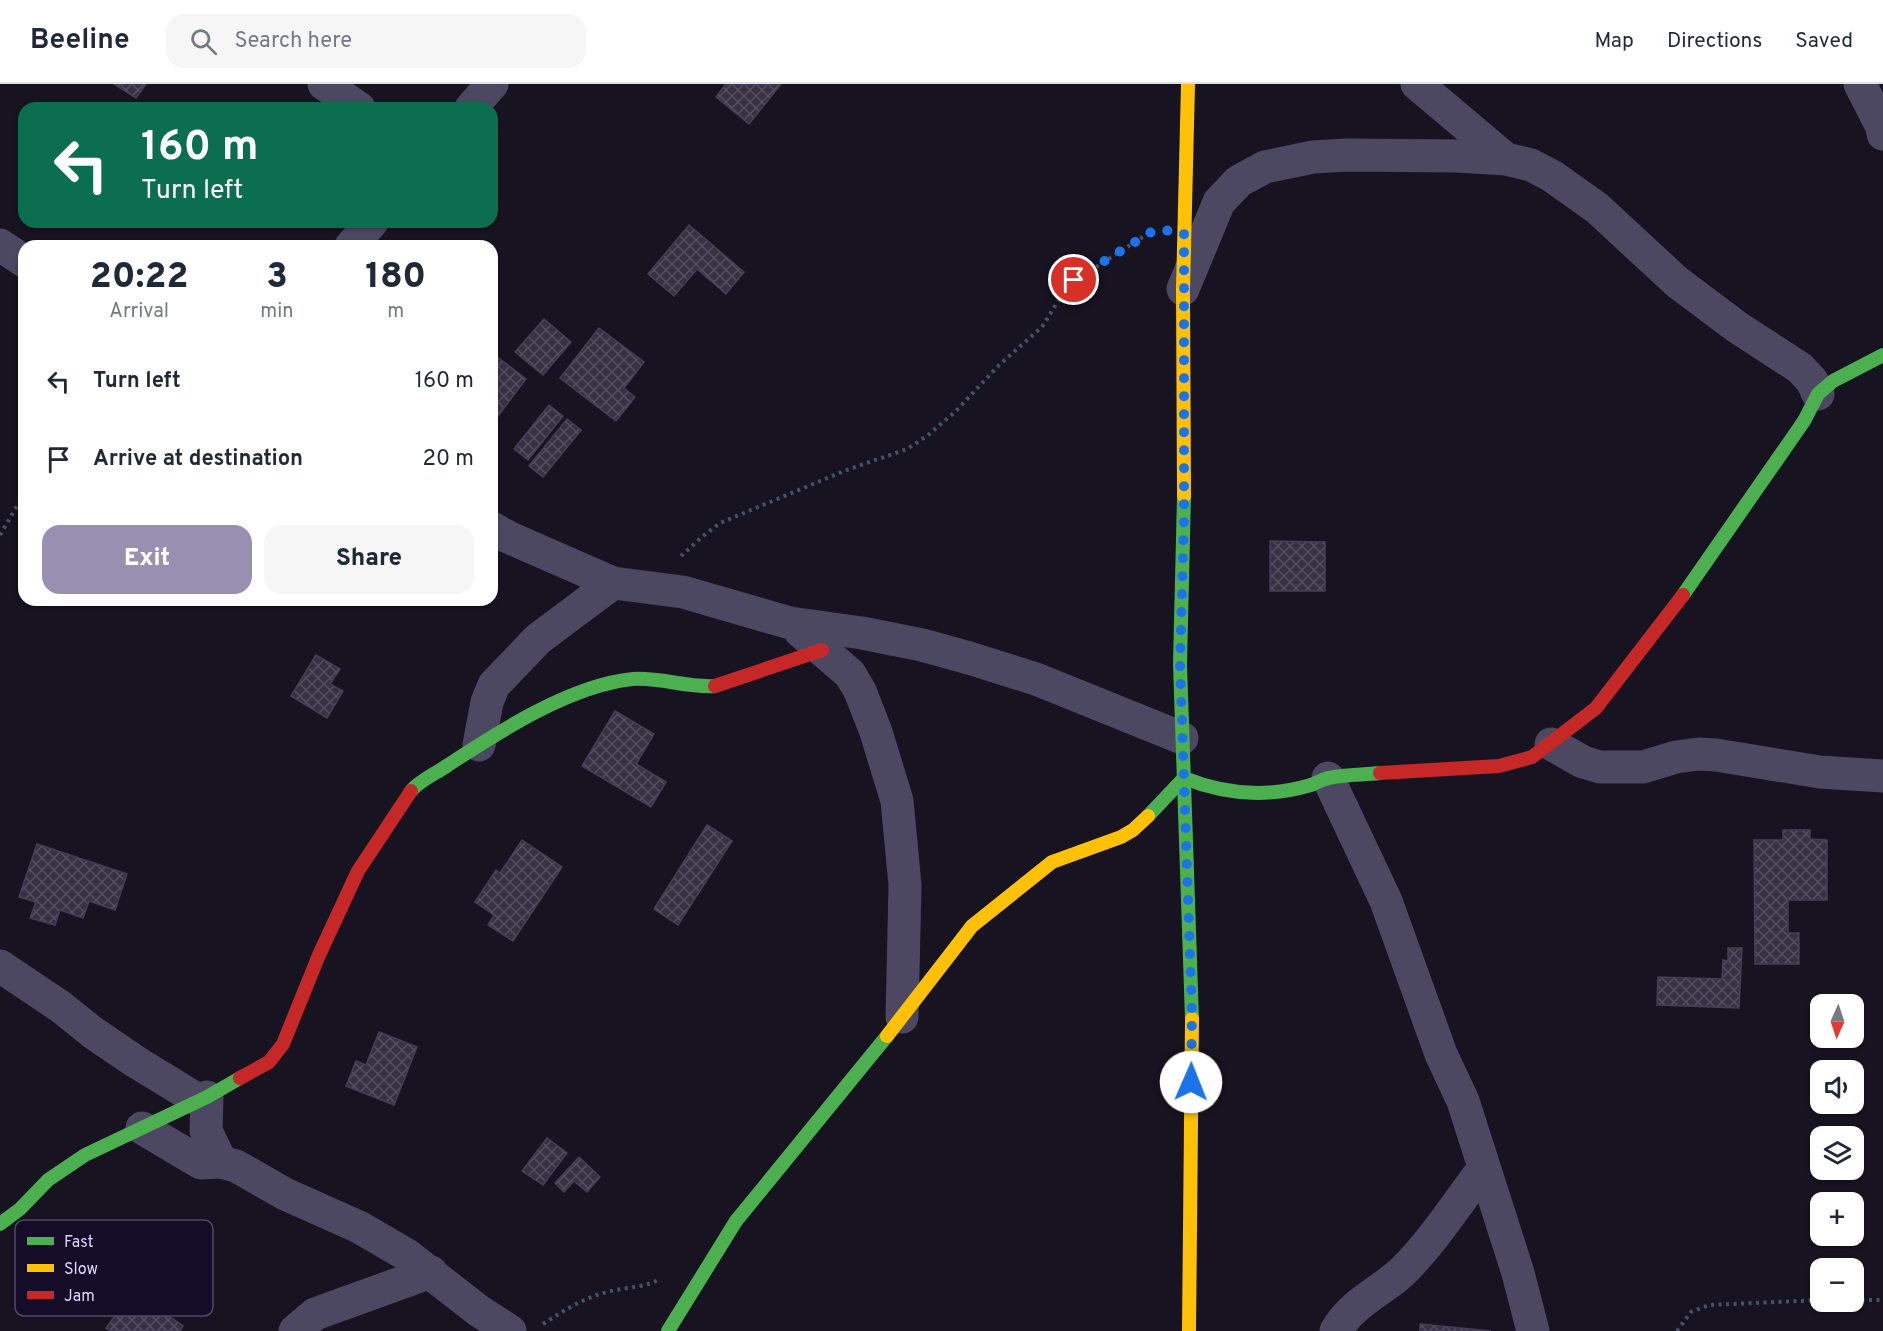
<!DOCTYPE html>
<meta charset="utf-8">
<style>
:root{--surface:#fff;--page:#f6f6f7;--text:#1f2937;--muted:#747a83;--line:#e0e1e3;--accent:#9990b1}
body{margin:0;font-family:Overpass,sans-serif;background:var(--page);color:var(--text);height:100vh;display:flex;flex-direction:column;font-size:22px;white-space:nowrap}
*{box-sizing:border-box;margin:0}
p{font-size:20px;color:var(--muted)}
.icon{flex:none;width:33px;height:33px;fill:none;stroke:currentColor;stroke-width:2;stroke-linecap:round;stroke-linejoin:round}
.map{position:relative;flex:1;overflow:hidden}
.side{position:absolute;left:18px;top:156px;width:480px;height:366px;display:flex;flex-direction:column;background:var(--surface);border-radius:18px;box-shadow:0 2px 4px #0004}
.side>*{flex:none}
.hud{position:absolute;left:18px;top:18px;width:480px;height:126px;border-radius:18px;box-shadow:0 2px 4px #0004;background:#0b6e4f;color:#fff;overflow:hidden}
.needle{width:39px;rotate:183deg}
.fabs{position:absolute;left:1810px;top:910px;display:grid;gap:12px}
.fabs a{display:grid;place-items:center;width:54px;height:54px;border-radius:12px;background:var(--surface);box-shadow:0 2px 4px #0004;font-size:30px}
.pin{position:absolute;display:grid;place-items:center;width:51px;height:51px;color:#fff;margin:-26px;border:3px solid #fff;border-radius:50%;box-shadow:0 2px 6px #0007}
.me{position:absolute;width:66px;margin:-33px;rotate:1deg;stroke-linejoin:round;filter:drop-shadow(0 0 4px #0008)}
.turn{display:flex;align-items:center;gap:21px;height:126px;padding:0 24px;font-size:27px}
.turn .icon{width:78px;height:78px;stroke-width:2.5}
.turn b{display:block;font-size:42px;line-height:51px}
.eta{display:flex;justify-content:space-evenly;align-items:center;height:102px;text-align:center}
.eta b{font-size:36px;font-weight:800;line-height:42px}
.primary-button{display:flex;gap:12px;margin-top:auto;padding:12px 24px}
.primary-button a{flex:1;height:69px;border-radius:18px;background:var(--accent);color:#fff;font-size:24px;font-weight:800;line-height:69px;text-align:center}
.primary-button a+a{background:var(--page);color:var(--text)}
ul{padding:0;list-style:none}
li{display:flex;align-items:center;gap:18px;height:78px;padding:0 24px}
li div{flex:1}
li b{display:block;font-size:22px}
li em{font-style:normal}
header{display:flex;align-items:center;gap:36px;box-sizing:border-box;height:84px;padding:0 30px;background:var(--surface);border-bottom:2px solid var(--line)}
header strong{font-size:28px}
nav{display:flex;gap:33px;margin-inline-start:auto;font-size:21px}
.search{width:420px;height:54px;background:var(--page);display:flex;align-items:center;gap:15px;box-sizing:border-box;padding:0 21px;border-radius:18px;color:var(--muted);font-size:22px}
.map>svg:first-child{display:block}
.building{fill:url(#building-cross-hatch);stroke:#453e56;stroke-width:1.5}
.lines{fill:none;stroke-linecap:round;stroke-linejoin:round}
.path{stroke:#475364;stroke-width:4;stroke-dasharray:3 4.5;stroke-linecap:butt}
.street{stroke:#4d4862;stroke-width:33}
.fast{stroke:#4caf50;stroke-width:14}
.slow{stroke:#ffc107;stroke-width:14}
.jam{stroke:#c62828;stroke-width:14}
.route{stroke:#1a73e8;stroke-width:10;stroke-dasharray:0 18}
.key{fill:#150d27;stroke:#524968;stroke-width:1.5}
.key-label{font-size:16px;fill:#dfd4ff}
</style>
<header>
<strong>Beeline</strong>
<div class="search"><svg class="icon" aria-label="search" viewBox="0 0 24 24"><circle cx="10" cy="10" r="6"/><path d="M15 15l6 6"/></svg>Search here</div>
<nav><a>Map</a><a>Directions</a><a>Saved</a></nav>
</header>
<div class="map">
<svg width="1883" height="1247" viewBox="0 0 1883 1247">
<defs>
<pattern id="building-cross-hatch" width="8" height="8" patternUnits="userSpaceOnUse" patternTransform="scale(1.5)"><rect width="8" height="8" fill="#373144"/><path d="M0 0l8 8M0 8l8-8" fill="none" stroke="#544e60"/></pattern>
</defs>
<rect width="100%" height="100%" fill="#171321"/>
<g class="building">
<polygon points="114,0 146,0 136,14"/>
<polygon points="726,0 781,0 749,40 716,13"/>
<polygon points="689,141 744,188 726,210 697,185 674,212 648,190"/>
<polygon points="544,235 571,258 543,291 515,268"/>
<polygon points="599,244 644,278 624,304 635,313 616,337 560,294"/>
<polygon points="492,269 526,295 492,340"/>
<polygon points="549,321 563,332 528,376 514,365"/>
<polygon points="567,335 581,346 543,393 529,382"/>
<polygon points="1270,457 1325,458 1325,507 1270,507"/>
<polygon points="316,571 340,585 330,600 343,607 327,634 291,612"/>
<polygon points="615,627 654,650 636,680 666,698 651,723 582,682"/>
<polygon points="707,741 732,757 678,841 654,825"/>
<polygon points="1783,746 1810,746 1810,755 1827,756 1827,816 1788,816 1788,849 1799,849 1799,880 1755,880 1754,756 1783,756"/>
<polygon points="522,756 562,783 513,857 488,841 494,831 475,818 496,786 500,789"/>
<polygon points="37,760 127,790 115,826 89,817 83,834 60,826 55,841 30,834 36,818 19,813"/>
<polygon points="1728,864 1742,864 1739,924 1657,921 1658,893 1722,895 1723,876 1728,877"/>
<polygon points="379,948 417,963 394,1021 346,1002 356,977 366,981"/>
<polygon points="547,1054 567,1069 543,1101 522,1087"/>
<polygon points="579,1073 600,1093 587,1108 574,1097 564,1108 555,1099"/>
<polygon points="133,1207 183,1242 180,1247 111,1247 106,1244"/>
<polygon points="1420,1240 1491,1247 1420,1247"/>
</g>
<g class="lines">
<g class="path">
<polyline points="0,451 24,410"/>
<polyline points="681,472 703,452 720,439 844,387 907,365 927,352 957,326 999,281 1042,243 1068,201 1149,149"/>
<polyline points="1854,1216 1883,1216"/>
<path d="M543,1240C566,1225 588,1211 616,1206C630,1203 645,1203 658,1196"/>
<polyline points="1677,1247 1691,1228 1709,1221 1821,1216"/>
</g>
<g class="street">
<polyline points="324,0 359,24"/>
<polyline points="1417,0 1506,75"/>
<polyline points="1860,0 1882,43 1883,50"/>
<polyline points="471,24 492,0"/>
<polyline points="0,161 24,177"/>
<polyline points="351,162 372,138"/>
<polyline points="1183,205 1219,118 1239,97 1265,83 1313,73 1347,71 1457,72 1506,75 1531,81 1552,92 1597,124 1677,198 1737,243 1800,284 1812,297 1818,310"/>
<polyline points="492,444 508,453 613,499 683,508 790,539 862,549 922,561 969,574 1036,595 1182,654"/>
<polyline points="800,547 850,590 860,607 876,648 897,717 905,801 902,933"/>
<polyline points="1551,660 1583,678 1600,683 1643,683 1676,673 1698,670 1716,671 1820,688 1883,692"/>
<polyline points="479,661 487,618 494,601 538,555 613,499"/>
<polyline points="1328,694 1386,817 1441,970 1463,1017 1518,1189 1533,1247"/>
<polyline points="0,882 61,923 92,948 136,978 200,1017"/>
<polyline points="207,1013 206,1047 221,1078"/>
<polyline points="142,1044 201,1079 221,1078 236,1082 285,1110 359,1143 407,1171 479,1227 510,1247"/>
<polyline points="295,1247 315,1230 431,1188"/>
<path d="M1336,1247C1352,1218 1383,1207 1404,1186C1434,1156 1458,1118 1484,1084"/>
</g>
<g class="fast">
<polyline points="1184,412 1180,580 1192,935"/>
<polyline points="1683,511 1804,337 1818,310 1833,297 1883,271"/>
<path d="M411,707C420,696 437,689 448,681C500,647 571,601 633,595C660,593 688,604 715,602"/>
<path d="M1148,732L1184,694C1226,711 1267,714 1311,701C1317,699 1323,695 1329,694C1345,690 1363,691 1380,689"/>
<polyline points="0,1140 20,1125 48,1096 85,1071 207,1013 240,994"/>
<polyline points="668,1247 736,1137 887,952"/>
</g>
<g class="slow">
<polyline points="1184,412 1183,205 1188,0"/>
<polyline points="887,952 972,842 1052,778 1121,753 1133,746 1148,732"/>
<polyline points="1189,1247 1192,935"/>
</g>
<g class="jam">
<polyline points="715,602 822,566"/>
<polyline points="1380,689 1499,682 1532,673 1596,624 1683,511"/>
<polyline points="240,994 269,978 283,960 319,871 358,787 411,707"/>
</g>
</g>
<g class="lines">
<polyline class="route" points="1074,196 1156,145 1184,149 1184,437 1180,580 1192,930 1191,998"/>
</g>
<rect x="15" y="1136" width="198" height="96" rx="9" class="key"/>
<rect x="27" y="1153" width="27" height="8" fill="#4caf50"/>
<rect x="27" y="1180" width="27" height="8" fill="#ffc107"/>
<rect x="27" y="1207" width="27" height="8" fill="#c62828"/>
<g class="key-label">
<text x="64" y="1163">Fast</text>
<text x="64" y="1190">Slow</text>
<text x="64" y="1217">Jam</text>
</g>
</svg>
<div class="fabs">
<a><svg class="needle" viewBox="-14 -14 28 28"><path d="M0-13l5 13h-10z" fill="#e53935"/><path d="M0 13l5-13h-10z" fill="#747a83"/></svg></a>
<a><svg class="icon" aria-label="sound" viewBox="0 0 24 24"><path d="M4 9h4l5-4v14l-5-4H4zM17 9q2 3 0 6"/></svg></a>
<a><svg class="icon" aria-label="layers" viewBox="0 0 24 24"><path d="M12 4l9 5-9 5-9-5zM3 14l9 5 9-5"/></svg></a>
<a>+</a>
<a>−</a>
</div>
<div class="pin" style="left:1074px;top:196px;background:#d93025"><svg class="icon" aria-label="arrive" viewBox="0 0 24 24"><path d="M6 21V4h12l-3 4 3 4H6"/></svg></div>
<svg class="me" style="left:1191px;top:998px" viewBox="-20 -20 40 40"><circle r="19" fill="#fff"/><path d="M0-13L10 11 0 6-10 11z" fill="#1a73e8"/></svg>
<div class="hud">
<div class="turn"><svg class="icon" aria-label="left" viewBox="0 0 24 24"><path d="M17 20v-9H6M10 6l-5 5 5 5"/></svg><div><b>160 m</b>Turn left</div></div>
</div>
<section class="side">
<div class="eta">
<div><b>20:22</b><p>Arrival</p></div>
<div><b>3</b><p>min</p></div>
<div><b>180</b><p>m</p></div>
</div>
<ul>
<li><svg class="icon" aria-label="left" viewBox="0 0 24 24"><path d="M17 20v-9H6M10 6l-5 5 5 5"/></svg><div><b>Turn left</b></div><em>160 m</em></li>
<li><svg class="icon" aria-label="arrive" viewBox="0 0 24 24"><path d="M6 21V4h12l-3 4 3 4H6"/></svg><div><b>Arrive at destination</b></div><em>20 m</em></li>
</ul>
<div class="primary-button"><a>Exit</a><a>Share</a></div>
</section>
</div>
